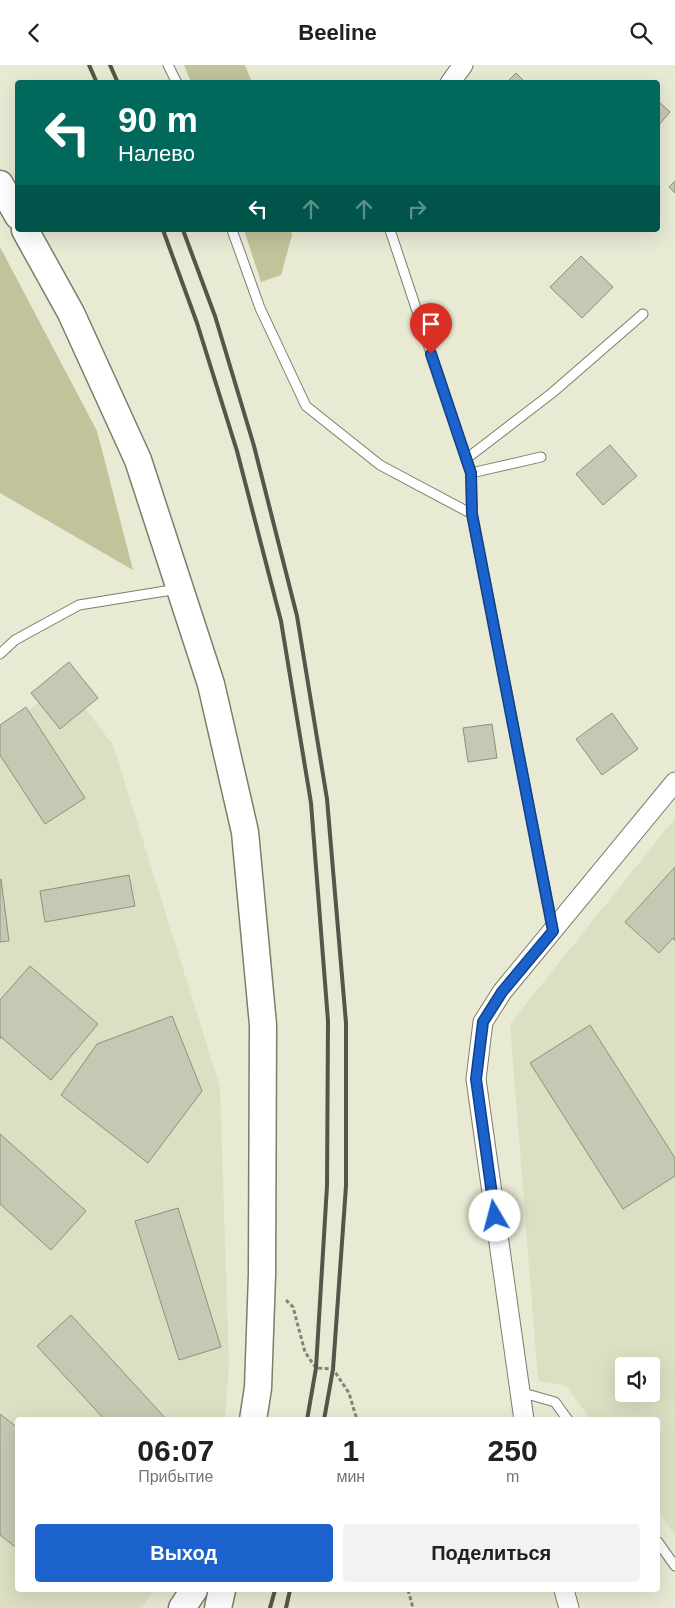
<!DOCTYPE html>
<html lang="ru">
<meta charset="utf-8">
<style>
:root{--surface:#fff;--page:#f2f2f2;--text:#202124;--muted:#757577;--accent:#1c62cd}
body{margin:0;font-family:Helvetica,sans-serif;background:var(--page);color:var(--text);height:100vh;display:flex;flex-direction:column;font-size:19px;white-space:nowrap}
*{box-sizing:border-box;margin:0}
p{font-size:16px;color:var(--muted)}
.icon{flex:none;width:28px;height:28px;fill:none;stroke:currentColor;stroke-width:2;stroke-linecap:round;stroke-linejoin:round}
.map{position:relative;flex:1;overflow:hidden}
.drawer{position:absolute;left:15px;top:1352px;width:645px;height:175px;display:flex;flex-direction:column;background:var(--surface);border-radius:5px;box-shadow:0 5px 20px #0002}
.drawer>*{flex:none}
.top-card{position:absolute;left:15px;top:15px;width:645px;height:152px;border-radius:5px;box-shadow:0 5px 20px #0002;background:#00695c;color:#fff;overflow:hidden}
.buttons{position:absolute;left:615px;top:1292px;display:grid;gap:10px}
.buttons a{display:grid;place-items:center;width:45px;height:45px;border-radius:5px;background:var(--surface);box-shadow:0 5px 20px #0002;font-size:25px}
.pin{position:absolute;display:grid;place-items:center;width:42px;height:42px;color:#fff;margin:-51px -21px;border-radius:50% 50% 50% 0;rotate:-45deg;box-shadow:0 0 5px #0007}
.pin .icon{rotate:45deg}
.me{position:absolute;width:55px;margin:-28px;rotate:352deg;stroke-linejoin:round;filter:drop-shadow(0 0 4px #0008)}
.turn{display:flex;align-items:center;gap:18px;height:105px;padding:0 20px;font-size:22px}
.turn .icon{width:65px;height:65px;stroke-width:2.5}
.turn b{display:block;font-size:35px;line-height:42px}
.lanes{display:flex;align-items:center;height:48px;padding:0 20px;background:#0003;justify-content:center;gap:25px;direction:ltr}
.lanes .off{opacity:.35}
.eta{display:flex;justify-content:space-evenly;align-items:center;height:85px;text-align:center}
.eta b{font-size:30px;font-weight:800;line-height:35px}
.button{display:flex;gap:10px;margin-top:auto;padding:10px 20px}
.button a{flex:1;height:58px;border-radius:5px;background:var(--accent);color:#fff;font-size:20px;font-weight:800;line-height:58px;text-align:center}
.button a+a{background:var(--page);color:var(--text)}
header{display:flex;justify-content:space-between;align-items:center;height:65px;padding:0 20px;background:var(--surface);font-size:22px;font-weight:800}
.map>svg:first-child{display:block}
.built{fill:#dddfc3;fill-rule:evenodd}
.green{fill:#c1c39a}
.building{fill:#c7c8b3;stroke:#8f907b}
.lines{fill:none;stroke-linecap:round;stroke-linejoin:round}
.service-casing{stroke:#7d7d6a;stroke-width:11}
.minor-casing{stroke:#7d7d6a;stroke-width:21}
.secondary-casing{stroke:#7d7d6a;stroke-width:29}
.path{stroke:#848475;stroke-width:3;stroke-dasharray:4 2.5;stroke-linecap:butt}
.service{stroke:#fff;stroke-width:9}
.minor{stroke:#fff;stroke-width:19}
.secondary{stroke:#fff;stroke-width:26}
.rail{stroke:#55554a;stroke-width:4}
.route-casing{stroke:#124085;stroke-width:12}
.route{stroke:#1c62cd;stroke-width:9}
</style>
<header><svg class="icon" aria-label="back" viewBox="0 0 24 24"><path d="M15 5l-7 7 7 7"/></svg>Beeline<svg class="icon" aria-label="search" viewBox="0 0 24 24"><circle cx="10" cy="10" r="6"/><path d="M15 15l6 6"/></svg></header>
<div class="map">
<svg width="675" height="1543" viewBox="0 0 675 1543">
<rect width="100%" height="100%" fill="#e9ead4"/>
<g class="built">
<polygon points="65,617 113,680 220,1022 229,1299 225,1355 18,1355 18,1525 153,1525 142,1543 0,1543 0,668"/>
<path d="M675,753V1470L658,1446V1355H591L566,1321L538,1316L510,959ZM624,1301H651V1329H624Z"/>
</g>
<g class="green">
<polygon points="184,0 245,0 252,17 191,17"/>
<polygon points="244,165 291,165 292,170 281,210 261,217"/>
<polygon points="0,182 97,366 133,505 0,428"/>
</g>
<g class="building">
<polygon points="516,8 526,18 506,18"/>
<polygon points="658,36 670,47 658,61"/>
<polygon points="675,116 675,128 669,122"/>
<polygon points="581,191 613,222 582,253 550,222"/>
<polygon points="610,380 637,411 603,440 576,409"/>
<polygon points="69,597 98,633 60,664 31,628"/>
<polygon points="26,642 85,733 45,759 0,690 0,660"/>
<polygon points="612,648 638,684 602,710 576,674"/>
<polygon points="492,659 497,693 468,697 463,663"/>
<polygon points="675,802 675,876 673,873 659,888 625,857"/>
<polygon points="129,810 135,841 45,857 40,826"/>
<polygon points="1,814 9,876 0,877 0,815"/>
<polygon points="30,901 98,959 51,1015 1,972 0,974 0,935"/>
<polygon points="172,951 202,1026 148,1098 61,1030 97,979"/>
<polygon points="590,960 675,1093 675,1111 623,1144 530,998"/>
<polygon points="0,1069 86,1146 51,1185 0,1139"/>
<polygon points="178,1143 221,1282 179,1295 135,1156"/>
<polygon points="71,1250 167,1355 105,1355 37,1281"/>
<polygon points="0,1349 18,1363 18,1484 0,1470"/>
</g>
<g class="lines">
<g class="service-casing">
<g id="service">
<polyline points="168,0 177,18"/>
<polyline points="232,165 260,243 306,341 380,400 472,449"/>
<polyline points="390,165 471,408 472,449 553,864"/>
<polyline points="466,394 552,328 643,249"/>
<polyline points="471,408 541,392"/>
<polyline points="0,589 15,575 79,540 178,524"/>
<polyline points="520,1327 555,1337 568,1355"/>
<polyline points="658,1477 675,1501"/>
</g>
</g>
<g class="minor-casing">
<g id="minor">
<polyline points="450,18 463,0"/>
<polyline points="524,1355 476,1014 483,957 502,927 675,717"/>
<polyline points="564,1525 569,1543"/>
</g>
</g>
<g class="secondary-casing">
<g id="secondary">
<polyline points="0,119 18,151"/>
<polyline points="25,165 71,248 138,395 211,619 245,767 263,960 262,1210 258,1323 253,1355"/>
<polyline points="182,1543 194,1525"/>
<polyline points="218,1543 222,1525"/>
</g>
</g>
<g class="path">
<polyline points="286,1235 293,1242 305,1287 316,1303 333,1304 349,1328 357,1355"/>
<polyline points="408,1525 413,1543"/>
</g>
<use href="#service" class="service"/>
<use href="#minor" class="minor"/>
<use href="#secondary" class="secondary"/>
<g class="rail">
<polyline points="89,0 97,18"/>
<polyline points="110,0 118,18"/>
<polyline points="163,165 197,258 237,386 281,556 311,738 328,956 327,1121 316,1303 307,1355"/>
<polyline points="183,165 215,251 254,381 297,551 327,734 346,958 346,1121 333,1304 324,1355"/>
<polyline points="270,1543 275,1525"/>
<polyline points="286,1543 290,1525"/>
</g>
</g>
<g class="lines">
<g class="route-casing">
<polyline id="route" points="431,289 471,408 472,449 553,866 502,927 483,957 476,1014 495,1151"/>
</g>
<use href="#route" class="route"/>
</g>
</svg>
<div class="buttons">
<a><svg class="icon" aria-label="sound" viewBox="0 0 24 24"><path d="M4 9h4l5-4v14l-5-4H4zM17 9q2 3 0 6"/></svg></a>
</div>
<div class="pin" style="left:431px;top:289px;background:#d93025"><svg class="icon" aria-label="arrive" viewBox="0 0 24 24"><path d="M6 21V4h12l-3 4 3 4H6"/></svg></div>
<svg class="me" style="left:495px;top:1151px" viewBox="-20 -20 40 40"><circle r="19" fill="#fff"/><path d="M0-13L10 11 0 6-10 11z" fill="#1c62cd"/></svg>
<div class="top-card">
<div class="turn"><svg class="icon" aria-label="left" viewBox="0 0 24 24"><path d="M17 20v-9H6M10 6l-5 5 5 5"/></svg><div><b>90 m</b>Налево</div></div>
<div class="lanes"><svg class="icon" aria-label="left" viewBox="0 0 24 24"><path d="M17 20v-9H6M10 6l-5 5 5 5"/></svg><svg class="icon off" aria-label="ahead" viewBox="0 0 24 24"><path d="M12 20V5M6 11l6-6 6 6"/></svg><svg class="icon off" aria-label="ahead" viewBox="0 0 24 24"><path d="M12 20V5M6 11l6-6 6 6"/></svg><svg class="icon off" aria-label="right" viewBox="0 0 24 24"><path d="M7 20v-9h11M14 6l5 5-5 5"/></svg></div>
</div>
<section class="drawer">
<div class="eta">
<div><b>06:07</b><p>Прибытие</p></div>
<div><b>1</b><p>мин</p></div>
<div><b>250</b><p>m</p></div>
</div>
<div class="button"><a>Выход</a><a>Поделиться</a></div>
</section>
</div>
